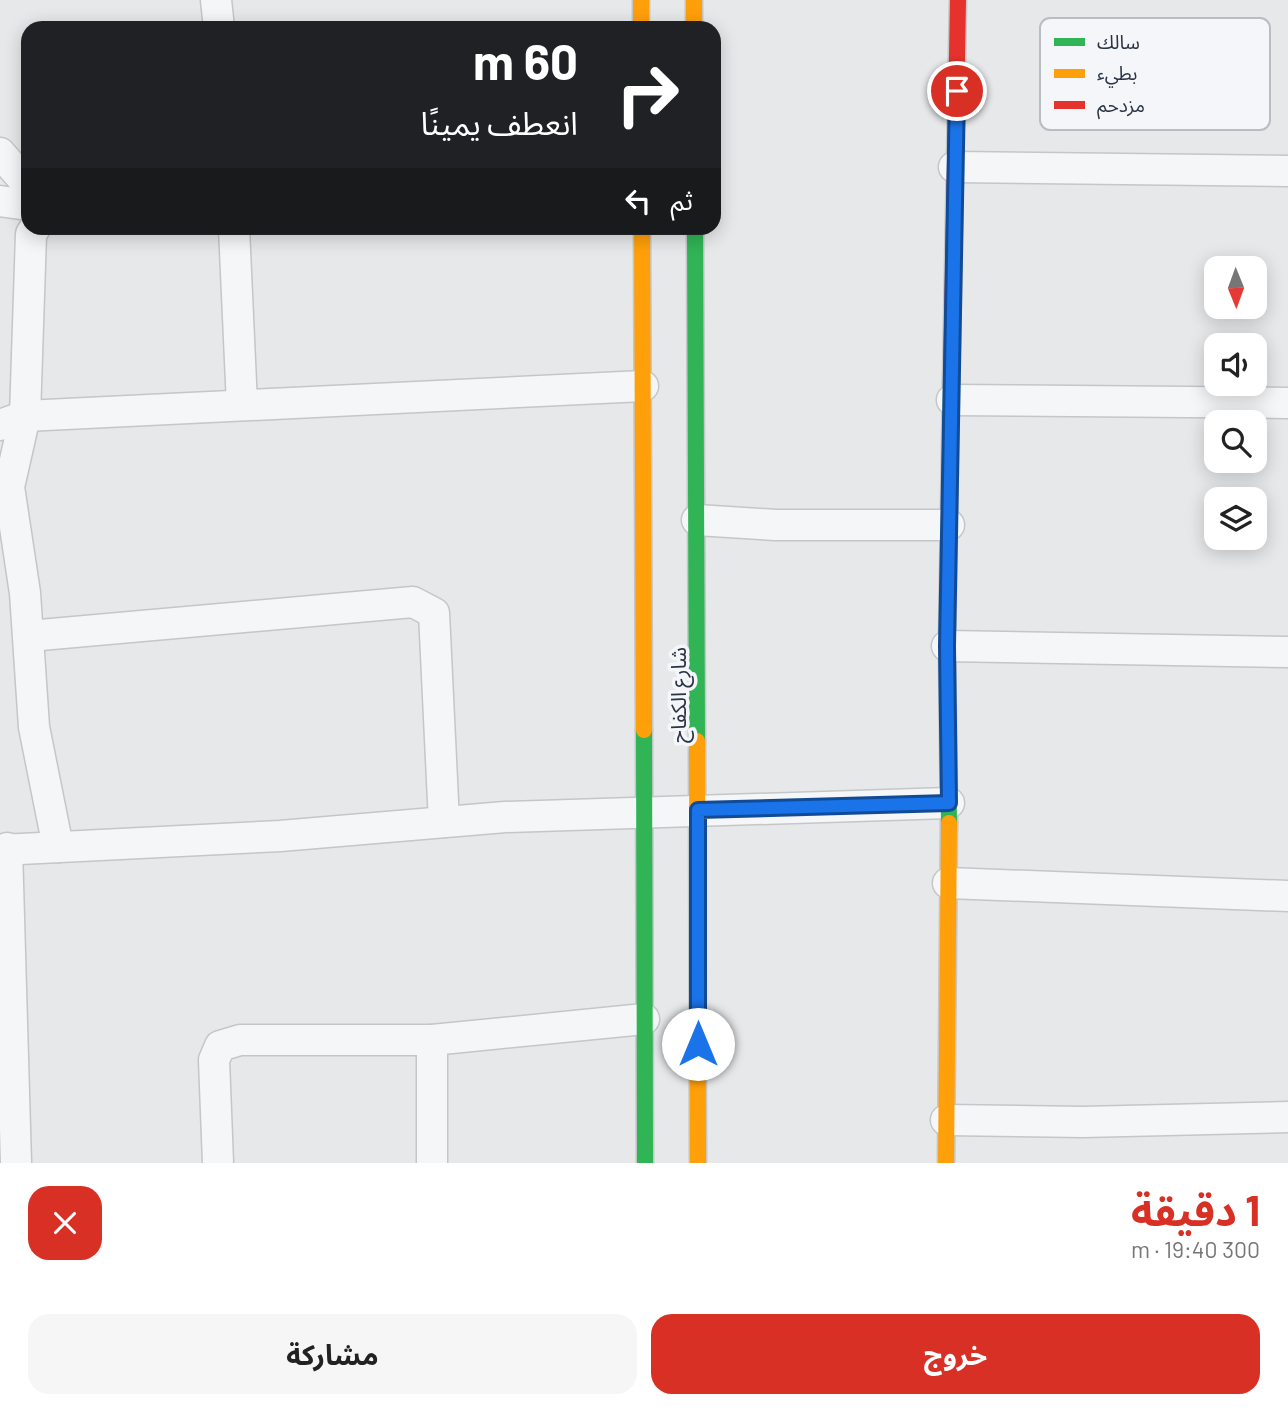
<!DOCTYPE html>
<html lang="ar">
<meta charset="utf-8">
<style>
:root{--surface:#fff;--page:#f6f6f6;--text:#222;--muted:#767676;--accent:#d93025}
body{margin:0;font-family:Barlow,"Noto Sans Arabic",sans-serif;background:var(--page);color:var(--text);direction:rtl;height:100vh;display:flex;flex-direction:column;font-size:26px;white-space:nowrap}
*{box-sizing:border-box;margin:0}
p{font-size:23px;color:var(--muted)}
.icon{flex:none;width:38px;height:38px;fill:none;stroke:currentColor;stroke-width:2;stroke-linecap:round;stroke-linejoin:round}
.map{position:relative;height:1163px;overflow:hidden;direction:ltr}
.drawer{display:flex;flex-direction:column;background:var(--surface);flex:1}
.drawer>*{flex:none}
.banner{position:absolute;left:21px;top:21px;width:700px;height:214px;border-radius:21px;box-shadow:0 4px 18px #0003;direction:rtl;background:#202124;color:#fff;overflow:hidden}
.needle{width:46px;rotate:179deg}
.buttons{position:absolute;left:1204px;top:256px;display:grid;gap:14px}
.buttons a{display:grid;place-items:center;width:63px;height:63px;border-radius:14px;background:var(--surface);box-shadow:0 4px 18px #0003;font-size:35px}
.pin{position:absolute;display:grid;place-items:center;width:60px;height:60px;color:#fff;margin:-30px;border:4px solid #fff;border-radius:50%;box-shadow:0 2px 7px #0007}
.me{position:absolute;width:77px;margin:-38px;rotate:0deg;stroke-linejoin:round;filter:drop-shadow(0 0 5px #0008)}
.turn{display:flex;align-items:center;gap:24px;height:147px;padding:0 28px;font-size:32px}
.turn .icon{width:91px;height:91px;stroke-width:2.5}
.turn b{display:block;font-size:49px;line-height:60px}
.then{display:flex;align-items:center;height:66px;padding:0 28px;background:#0003;gap:14px;font-size:26px}
.round{display:grid;place-items:center;flex:none;width:74px;height:74px;border-radius:21px;background:var(--page)}
.overview{display:flex;align-items:center;justify-content:space-between;height:119px;padding:0 28px}
h1{font-size:42px;font-weight:700;line-height:52px;color:var(--accent)}
.primary-button{display:flex;gap:14px;margin-top:auto;padding:14px 28px}
.primary-button a{flex:1;height:80px;border-radius:21px;background:var(--accent);color:#fff;font-size:28px;font-weight:700;line-height:80px;text-align:center}
.primary-button a+a{background:var(--page);color:var(--text)}
.map>svg:first-child{display:block}
.lines{fill:none;stroke-linecap:round;stroke-linejoin:round}
.street-casing{stroke:#c4c6c8;stroke-width:33}
.fast-casing{stroke:#c4c6c8;stroke-width:19}
.slow-casing{stroke:#c4c6c8;stroke-width:19}
.jam-casing{stroke:#c4c6c8;stroke-width:19}
.street{stroke:#f5f6f7;stroke-width:30}
.fast{stroke:#30b455;stroke-width:16}
.slow{stroke:#ff9f0a;stroke-width:16}
.jam{stroke:#e5322d;stroke-width:16}
.route-casing{stroke:#114b97;stroke-width:18}
.route{stroke:#1a73e8;stroke-width:12}
.labels{text-anchor:middle;dominant-baseline:central;stroke-width:7;stroke-linejoin:round;paint-order:stroke}
.street-label{font-size:21px;fill:#2b3445;stroke:#f4f6f9}
.key{fill:#f4f6f9;stroke:#b8bcc3;stroke-width:2}
.key-label{font-size:19px;fill:#2b3445}
</style>
<div class="map">
<svg width="1288" height="1163" viewBox="0 0 1288 1163">
<rect width="100%" height="100%" fill="#e6e8ea"/>
<g class="lines">
<g class="street-casing">
<g id="street">
<polyline points="216,0 219,28"/>
<polyline points="0,153 28,185"/>
<polyline points="954,167 1288,171"/>
<polyline points="0,201 28,205"/>
<polyline points="35,228 31,234 25,416 9,487 25,593 34,727 58,847"/>
<polyline points="234,228 242,405"/>
<polyline points="952,400 1288,403"/>
<polyline points="0,425 25,416 643,386"/>
<polyline points="697,520 776,525 949,525"/>
<polyline points="29,636 413,602 434,613 444,822"/>
<polyline points="947,646 1288,652"/>
<polyline points="7,848 16,1163"/>
<polyline points="0,850 280,836 505,817 949,803"/>
<polyline points="948,883 1288,896"/>
<polyline points="946,1120 1083,1122 1288,1117"/>
<polyline points="218,1163 214,1060 220,1046 240,1040 432,1040 644,1019"/>
<polyline points="432,1163 432,1040"/>
</g>
</g>
<g class="fast-casing">
<g id="fast">
<polyline points="695,228 697,741"/>
<polyline points="644,730 645,1163"/>
<polyline points="949,823 947,646 951,382"/>
</g>
</g>
<g class="slow-casing">
<g id="slow">
<polyline points="641,0 641,28"/>
<polyline points="694,0 694,28"/>
<polyline points="642,228 644,730"/>
<polyline points="697,741 698,1163"/>
<polyline points="946,1163 949,823"/>
</g>
</g>
<g class="jam-casing">
<polyline id="jam" points="951,382 958,0"/>
</g>
<use href="#street" class="street"/>
<use href="#fast" class="fast"/>
<use href="#slow" class="slow"/>
<use href="#jam" class="jam"/>
</g>
<g class="lines">
<g class="route-casing">
<polyline id="route" points="698,1044 698,810 949,803 947,646 957,91"/>
</g>
<use href="#route" class="route"/>
</g>
<g class="labels">
<g class="street-label">
<text transform="translate(677 695) rotate(-90)">شارع الكفاح</text>
</g>
</g>
<rect x="1040" y="18" width="230" height="112" rx="10" class="key"/>
<rect x="1054" y="38" width="31" height="8" fill="#30b455"/>
<rect x="1054" y="69" width="31" height="9" fill="#ff9f0a"/>
<rect x="1054" y="101" width="31" height="8" fill="#e5322d"/>
<g class="key-label">
<text x="1097" y="49">سالك</text>
<text x="1097" y="80">بطيء</text>
<text x="1097" y="112">مزدحم</text>
</g>
</svg>
<div class="buttons">
<a><svg class="needle" viewBox="-14 -14 28 28"><path d="M0-13l5 13h-10z" fill="#e53935"/><path d="M0 13l5-13h-10z" fill="#767676"/></svg></a>
<a><svg class="icon" aria-label="sound" viewBox="0 0 24 24"><path d="M4 9h4l5-4v14l-5-4H4zM17 9q2 3 0 6"/></svg></a>
<a><svg class="icon" aria-label="search" viewBox="0 0 24 24"><circle cx="10" cy="10" r="6"/><path d="M15 15l6 6"/></svg></a>
<a><svg class="icon" aria-label="layers" viewBox="0 0 24 24"><path d="M12 4l9 5-9 5-9-5zM3 14l9 5 9-5"/></svg></a>
</div>
<div class="pin" style="left:957px;top:91px;background:#d93025"><svg class="icon" aria-label="arrive" viewBox="0 0 24 24"><path d="M6 21V4h12l-3 4 3 4H6"/></svg></div>
<svg class="me" style="left:698px;top:1044px" viewBox="-20 -20 40 40"><circle r="19" fill="#fff"/><path d="M0-13L10 11 0 6-10 11z" fill="#1a73e8"/></svg>
<div class="banner">
<div class="turn"><svg class="icon" aria-label="right" viewBox="0 0 24 24"><path d="M7 20v-9h11M14 6l5 5-5 5"/></svg><div><b>60 m</b>انعطف يمينًا</div></div>
<div class="then">ثم<svg class="icon" aria-label="left" viewBox="0 0 24 24"><path d="M17 20v-9H6M10 6l-5 5 5 5"/></svg></div>
</div>
</div>
<section class="drawer">
<div class="overview"><div><h1>1 دقيقة</h1><p>300 m · 19:40</p></div><a class="round" style="background:#d93025;color:#fff"><svg class="icon" aria-label="close" viewBox="0 0 24 24"><path d="M6 6l12 12M18 6L6 18"/></svg></a></div>
<div class="primary-button"><a>خروج</a><a>مشاركة</a></div>
</section>
